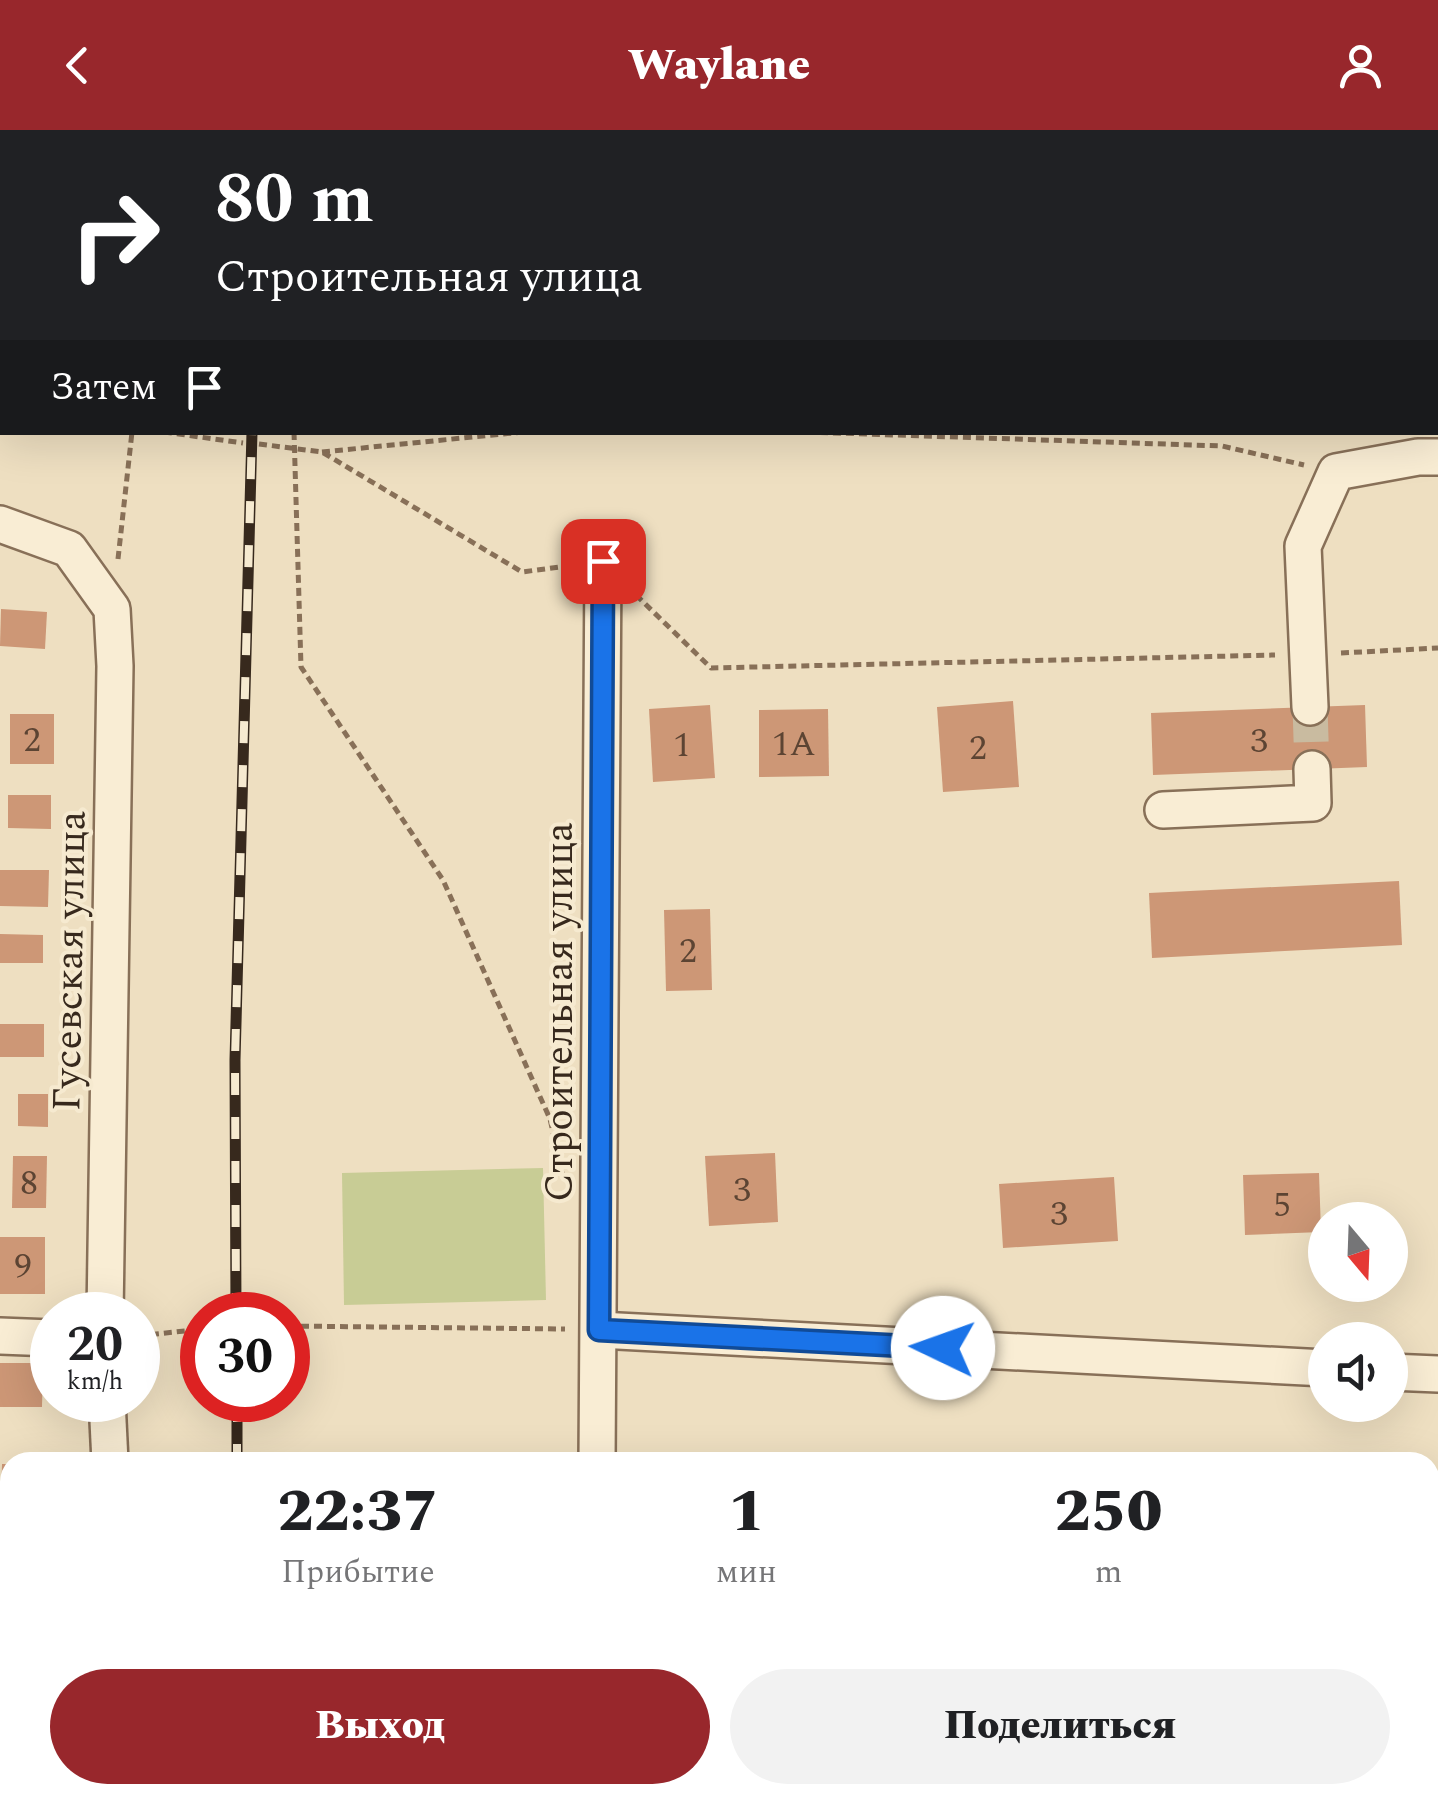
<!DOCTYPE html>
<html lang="ru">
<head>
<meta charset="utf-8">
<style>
	body { margin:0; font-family:Spectral,serif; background:#f2f2f2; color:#202124; height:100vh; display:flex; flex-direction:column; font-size:38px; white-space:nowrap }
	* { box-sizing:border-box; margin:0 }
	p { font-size:32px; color:#757577 }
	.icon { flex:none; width:55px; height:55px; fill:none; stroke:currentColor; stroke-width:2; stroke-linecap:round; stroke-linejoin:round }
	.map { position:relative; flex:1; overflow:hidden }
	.details { position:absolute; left:0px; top:1322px; width:1440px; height:352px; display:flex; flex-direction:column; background:#fff; border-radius:30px 30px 0 0; box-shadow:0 10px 40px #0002 }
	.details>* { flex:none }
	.guide { position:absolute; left:0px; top:0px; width:1440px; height:305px; box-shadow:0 10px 40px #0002; background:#202124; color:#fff; overflow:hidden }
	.needle { width:65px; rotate:161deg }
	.buttons { position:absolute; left:1308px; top:1072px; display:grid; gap:20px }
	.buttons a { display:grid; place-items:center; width:100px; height:100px; border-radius:50%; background:#fff; box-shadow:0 10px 40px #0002; font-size:50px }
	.speed { position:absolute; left:30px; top:1162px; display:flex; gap:20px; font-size:50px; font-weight:700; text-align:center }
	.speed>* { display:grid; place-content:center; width:130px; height:130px; border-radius:50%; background:#fff; box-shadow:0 10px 40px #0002; line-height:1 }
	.speed small { font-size:25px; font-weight:400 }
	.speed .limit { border:15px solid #d22; background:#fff; color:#111 }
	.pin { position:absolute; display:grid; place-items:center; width:85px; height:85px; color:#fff; margin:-42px; border-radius:20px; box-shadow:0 5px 15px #0006 }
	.me { position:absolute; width:110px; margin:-55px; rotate:273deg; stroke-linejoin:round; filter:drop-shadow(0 0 8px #0008) }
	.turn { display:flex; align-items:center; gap:35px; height:210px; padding:0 50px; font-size:45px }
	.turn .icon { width:130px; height:130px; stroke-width:2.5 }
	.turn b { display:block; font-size:70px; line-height:85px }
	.then { display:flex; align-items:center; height:95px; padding:0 50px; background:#0003; gap:20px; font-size:38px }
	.eta { display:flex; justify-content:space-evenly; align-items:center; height:170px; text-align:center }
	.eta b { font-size:60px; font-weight:800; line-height:70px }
	.cta { display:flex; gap:20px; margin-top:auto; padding:20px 50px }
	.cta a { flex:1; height:115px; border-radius:60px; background:#98272c; color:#fff; font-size:40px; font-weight:800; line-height:115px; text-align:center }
	.cta a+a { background:#f2f2f2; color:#202124 }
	header { display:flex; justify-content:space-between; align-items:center; height:130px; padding:0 50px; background:#98272c; color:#fff; font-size:45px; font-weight:800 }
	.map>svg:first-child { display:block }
</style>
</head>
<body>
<header><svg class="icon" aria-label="back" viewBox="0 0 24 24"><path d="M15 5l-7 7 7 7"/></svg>Waylane<svg class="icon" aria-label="person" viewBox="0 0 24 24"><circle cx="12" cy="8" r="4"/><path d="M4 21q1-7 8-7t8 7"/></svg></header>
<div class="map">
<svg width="1438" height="1673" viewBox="0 0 1438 1673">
	<rect width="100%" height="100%" fill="#eedfc1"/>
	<g fill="#c8cc95">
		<polygon points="0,0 121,0 2,2 0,252"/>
		<polygon points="543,1038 546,1170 344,1175 342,1043"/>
	</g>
	<g fill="#cd9776">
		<polygon points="1,479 47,482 45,519 0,516"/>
		<polygon points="1013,571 1019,657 943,662 937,577"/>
		<polygon points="710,575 715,648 653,652 649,579"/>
		<polygon points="1365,575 1367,637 1153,645 1151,583"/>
		<polygon points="828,579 829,646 759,647 759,580"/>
		<rect x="10" y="584" width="44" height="50"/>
		<polygon points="8,665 51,665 51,699 8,698"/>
		<polygon points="0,740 49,740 48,777 0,776"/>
		<polygon points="1399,751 1402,815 1152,828 1149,763"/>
		<polygon points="710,779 712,860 666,861 664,780"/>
		<polygon points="0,804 43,805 43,833 0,833"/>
		<rect x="0" y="894" width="44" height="33"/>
		<polygon points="18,964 48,964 48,997 18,996"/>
		<polygon points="775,1023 778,1092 709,1096 705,1026"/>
		<polygon points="13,1026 47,1026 46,1078 12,1078"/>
		<polygon points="1319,1043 1321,1102 1245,1105 1243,1045"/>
		<polygon points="1114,1047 1118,1111 1003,1118 999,1054"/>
		<rect x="0" y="1107" width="45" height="57"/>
		<polygon points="0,1233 43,1233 42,1277 0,1277"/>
		<polygon points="2,1334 10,1334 10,1375 1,1375"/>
		<rect x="0" y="1404" width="10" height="37"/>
		<rect x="0" y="1482" width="10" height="34"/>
		<rect x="0" y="1557" width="10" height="39"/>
		<polygon points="0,1638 10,1639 10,1665 34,1665 34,1673 0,1673"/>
		<polygon points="710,1665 790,1665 790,1673 711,1673"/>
	</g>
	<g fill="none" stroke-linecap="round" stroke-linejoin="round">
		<polyline stroke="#c9bba0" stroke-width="35" stroke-dasharray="35 18" stroke-linecap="butt" points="1310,577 1312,639"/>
		<g stroke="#887058" stroke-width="40">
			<g id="minor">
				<polyline points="428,2 428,0"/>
				<polyline points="658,2 659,0"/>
				<polyline points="0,394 69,419 112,479 115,536 105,1185"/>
				<polyline points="1310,577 1303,416 1336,342 1418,327 1438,327"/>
				<polyline points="1163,680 1313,673 1312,639"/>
				<polyline points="599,1200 1325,1238"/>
				<polyline points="0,1206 52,1208"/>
				<polyline points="1390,1242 1438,1244"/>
				<polyline points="107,1270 110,1332"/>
				<polyline points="597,1332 603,431"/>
				<polyline points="122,1665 122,1673"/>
				<polyline points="609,1665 613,1673"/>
			</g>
		</g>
		<g stroke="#887058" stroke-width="5" stroke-dasharray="8 5" stroke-linecap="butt">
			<polyline points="171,2 171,0"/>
			<polyline points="302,2 302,0"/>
			<polyline points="0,279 2,279"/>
			<polyline points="164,302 243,313"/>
			<polyline points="294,302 301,537 443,750 550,989 564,1052"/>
			<polyline points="807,302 1222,316 1304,335"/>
			<polyline points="259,314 322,322 522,442 574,435"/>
			<polyline points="322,322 523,302"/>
			<polyline points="118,429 132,302"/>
			<polyline points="636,465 711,538 1275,525"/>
			<polyline points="1341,523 1438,518"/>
			<polyline points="288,1196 565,1199"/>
			<polyline points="138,1206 202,1199"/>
		</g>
		<use href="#minor" stroke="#f9edd4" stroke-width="35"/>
		<g stroke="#37291d" stroke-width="11">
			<g id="rail">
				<polyline points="253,2 253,0"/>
				<polyline points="236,1185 235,930 252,302"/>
				<polyline points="237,1270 237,1332"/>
				<polyline points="252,1665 253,1673"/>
			</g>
		</g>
		<use href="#rail" stroke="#f6ead0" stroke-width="8" stroke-dasharray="22" stroke-linecap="butt"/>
	</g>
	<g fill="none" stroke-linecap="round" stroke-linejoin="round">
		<g stroke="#114b97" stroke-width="25">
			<polyline id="route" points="603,431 599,1200 943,1218"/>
		</g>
		<use href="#route" stroke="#1a73e8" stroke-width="18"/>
	</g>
	<g text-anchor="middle" stroke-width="8" stroke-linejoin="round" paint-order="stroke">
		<g font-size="35" fill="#5c4433">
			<text x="32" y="621">2</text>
			<text x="1259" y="622">3</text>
			<text x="794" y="625">1А</text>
			<text x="682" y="626">1</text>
			<text x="978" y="629">2</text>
			<text x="688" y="832">2</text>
			<text x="29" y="1064">8</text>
			<text x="742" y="1071">3</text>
			<text x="1282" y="1086">5</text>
			<text x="1059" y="1095">3</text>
			<text x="23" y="1147">9</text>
		</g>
		<g font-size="40" fill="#37291d" stroke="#f6ead0">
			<text transform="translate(68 831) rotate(-89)" y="14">Гусевская улица</text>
			<text transform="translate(558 882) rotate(-90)" y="14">Строительная улица</text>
		</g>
	</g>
</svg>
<div class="buttons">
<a><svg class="needle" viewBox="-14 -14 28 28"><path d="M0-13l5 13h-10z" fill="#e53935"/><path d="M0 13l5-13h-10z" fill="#757577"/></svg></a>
<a><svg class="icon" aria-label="sound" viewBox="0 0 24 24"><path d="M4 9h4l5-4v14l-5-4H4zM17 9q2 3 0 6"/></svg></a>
</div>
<div class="speed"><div>20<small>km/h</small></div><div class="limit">30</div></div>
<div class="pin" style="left:603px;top:431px;background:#d93025"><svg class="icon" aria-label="arrive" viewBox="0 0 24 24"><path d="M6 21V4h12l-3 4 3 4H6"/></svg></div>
<svg class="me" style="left:943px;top:1218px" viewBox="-20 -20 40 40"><circle r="19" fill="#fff"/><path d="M0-13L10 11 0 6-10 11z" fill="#1a73e8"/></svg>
<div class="guide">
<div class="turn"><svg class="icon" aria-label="right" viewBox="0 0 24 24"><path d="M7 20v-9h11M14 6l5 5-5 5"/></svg><div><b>80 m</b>Строительная улица</div></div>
<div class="then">Затем<svg class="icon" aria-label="arrive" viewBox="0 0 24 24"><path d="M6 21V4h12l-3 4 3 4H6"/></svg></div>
</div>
<section class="details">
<div class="eta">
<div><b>22:37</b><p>Прибытие</p></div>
<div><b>1</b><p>мин</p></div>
<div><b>250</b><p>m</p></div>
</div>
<div class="cta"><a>Выход</a><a>Поделиться</a></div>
</section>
</div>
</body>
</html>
